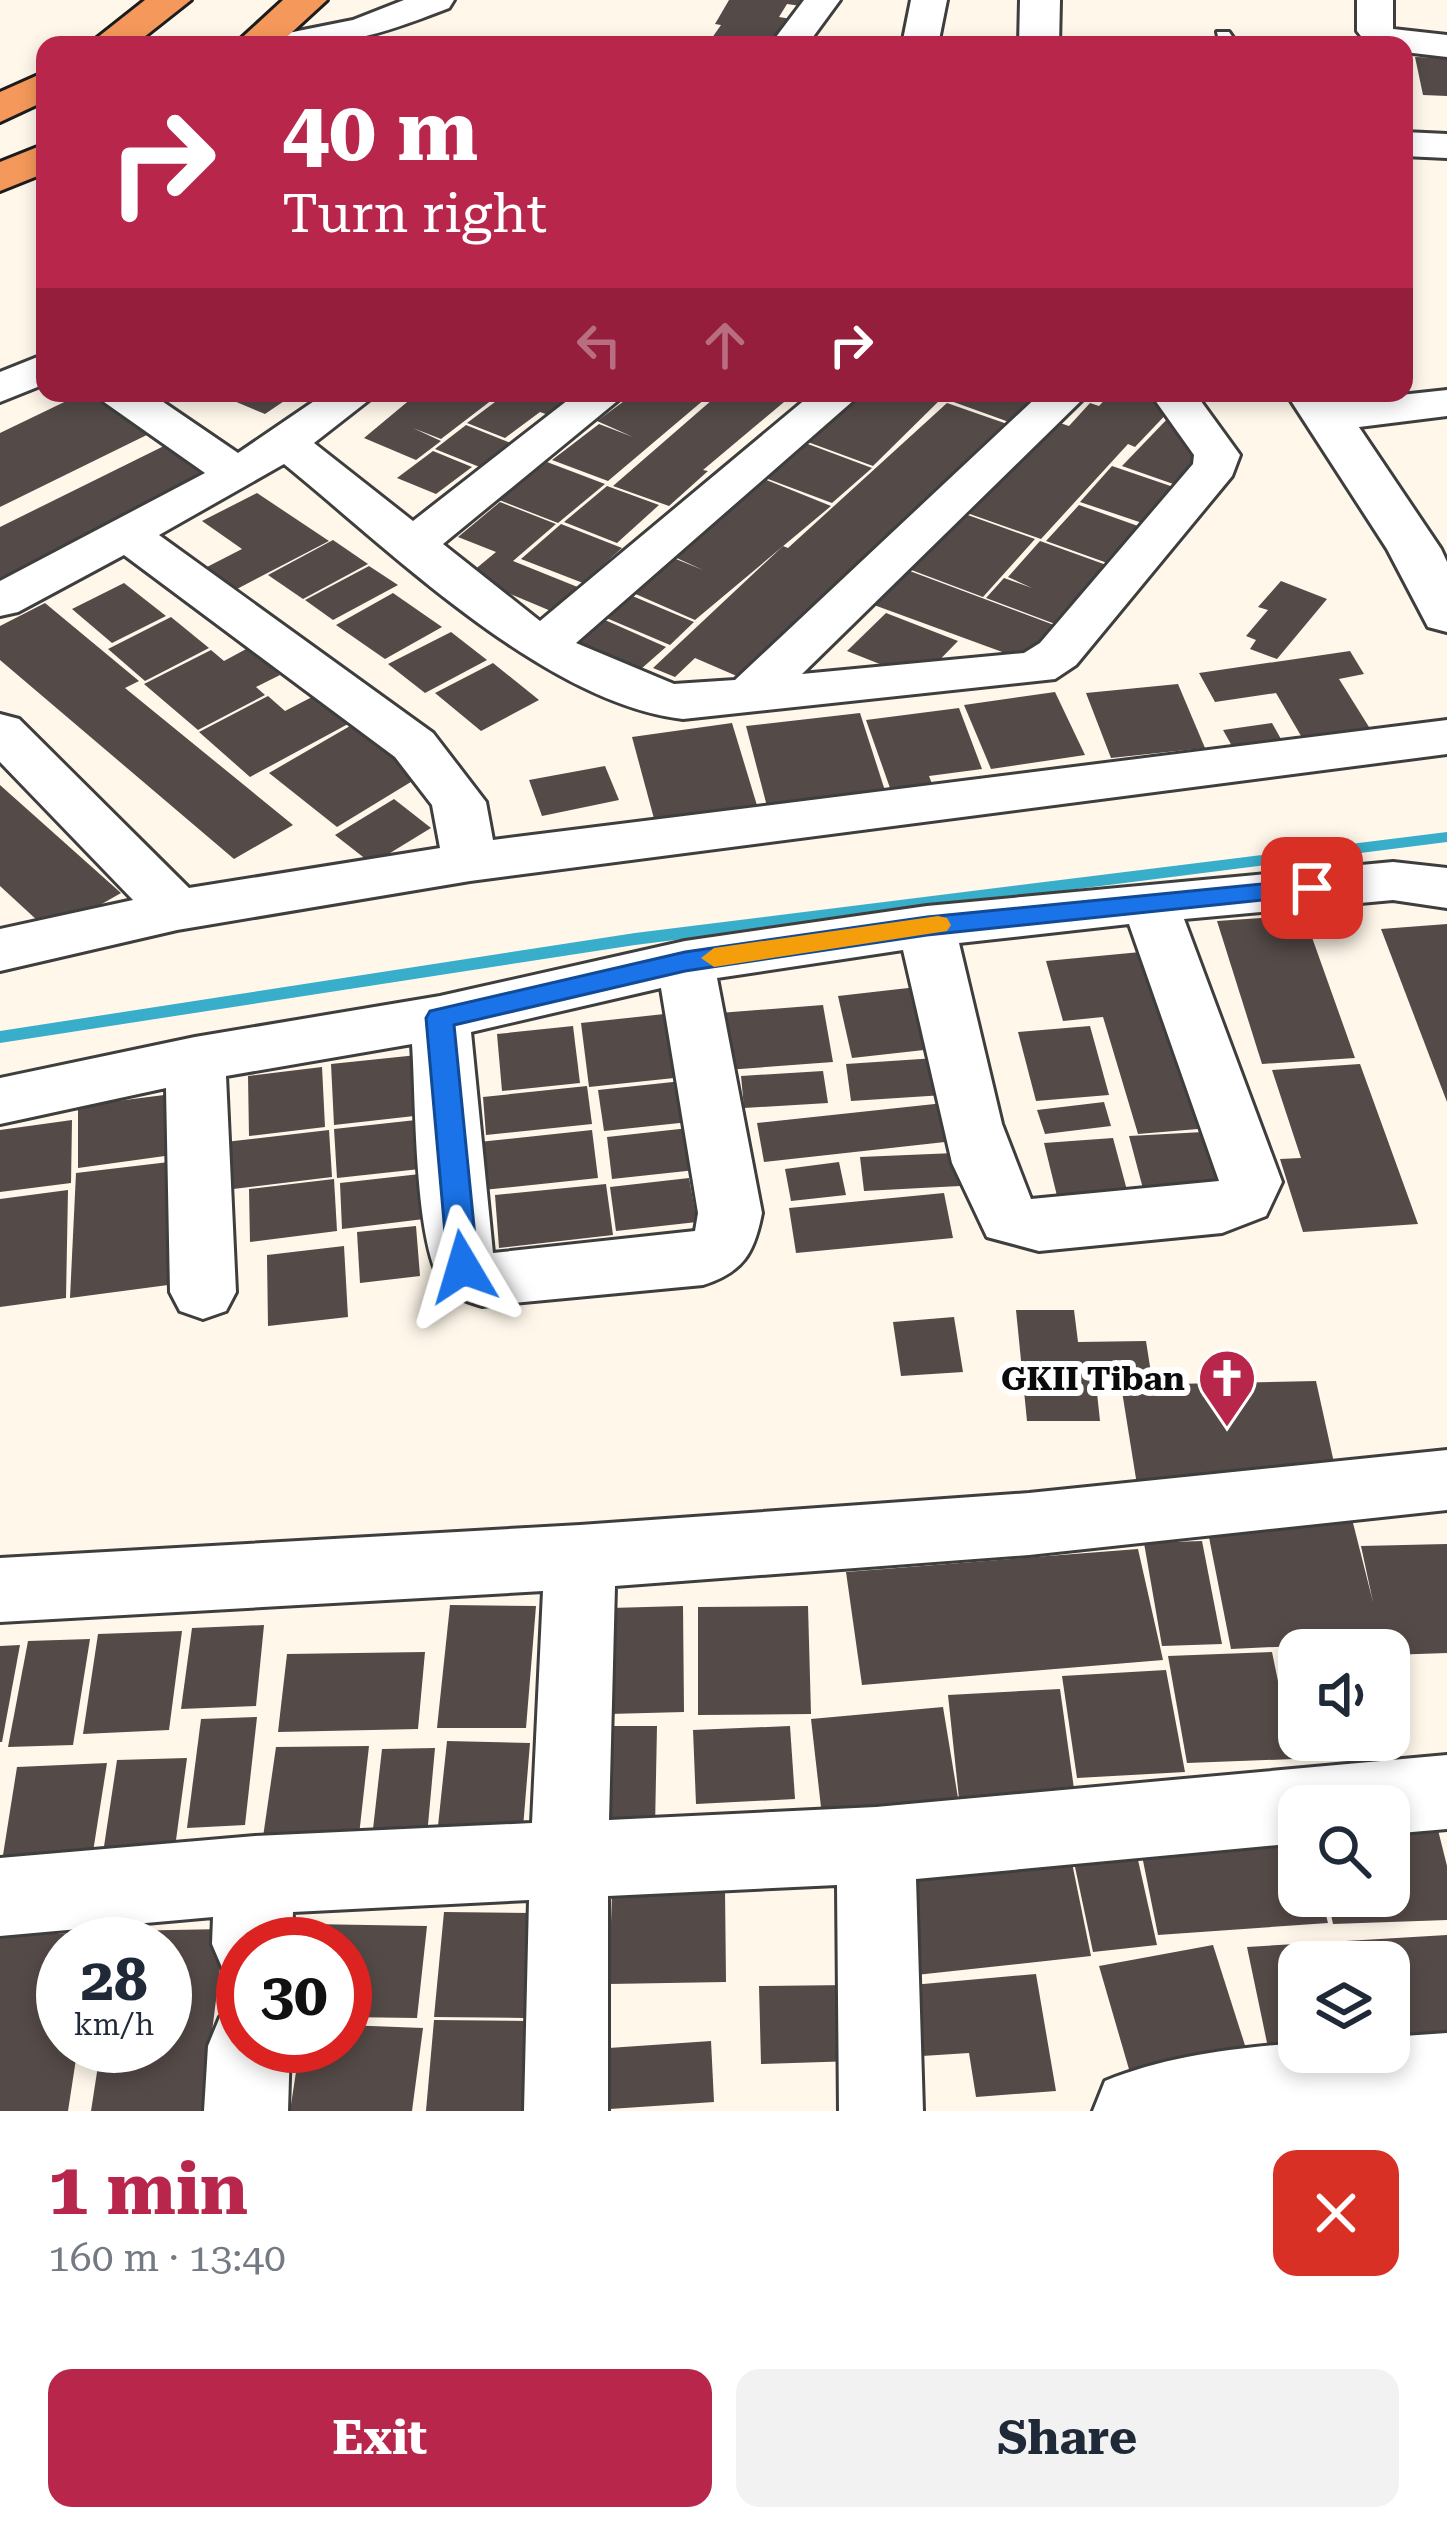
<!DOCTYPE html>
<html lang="en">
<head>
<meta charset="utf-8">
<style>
	body { margin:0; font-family:"Roboto Serif",serif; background:#f2f2f3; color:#1f2937; height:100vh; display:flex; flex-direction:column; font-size:45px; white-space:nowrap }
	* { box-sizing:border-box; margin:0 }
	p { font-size:39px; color:#747a83 }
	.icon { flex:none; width:66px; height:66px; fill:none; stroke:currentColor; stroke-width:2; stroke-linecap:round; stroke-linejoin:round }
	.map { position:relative; height:2111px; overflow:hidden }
	.side { display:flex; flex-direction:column; background:#fff; flex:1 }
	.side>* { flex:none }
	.guide { position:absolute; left:36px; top:36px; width:1377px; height:366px; border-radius:24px; box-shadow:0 6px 18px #0003; background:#b9264b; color:#fff; overflow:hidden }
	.tools { position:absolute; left:1278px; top:1629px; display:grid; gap:24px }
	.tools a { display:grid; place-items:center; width:132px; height:132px; border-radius:24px; background:#fff; box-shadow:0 6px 18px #0003; font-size:60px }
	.speed { position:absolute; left:36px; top:1917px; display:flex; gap:24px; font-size:60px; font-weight:700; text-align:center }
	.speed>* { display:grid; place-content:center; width:156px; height:156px; border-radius:50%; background:#fff; box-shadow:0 6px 18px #0003; line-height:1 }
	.speed small { font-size:30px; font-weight:400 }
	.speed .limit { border:18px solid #d22; background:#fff; color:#111 }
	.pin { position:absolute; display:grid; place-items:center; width:102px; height:102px; color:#fff; margin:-51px; border-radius:24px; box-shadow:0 6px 18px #0006 }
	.me { position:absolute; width:132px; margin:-66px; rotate:353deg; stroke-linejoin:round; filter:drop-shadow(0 0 9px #0008) }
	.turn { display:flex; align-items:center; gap:42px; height:252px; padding:0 48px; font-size:54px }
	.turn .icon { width:156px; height:156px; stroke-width:2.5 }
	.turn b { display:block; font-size:84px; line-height:102px }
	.lanes { display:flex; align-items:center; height:114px; padding:0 48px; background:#0003; justify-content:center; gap:60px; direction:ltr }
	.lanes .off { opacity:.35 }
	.round { display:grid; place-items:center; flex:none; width:126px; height:126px; border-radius:24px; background:#f2f2f3 }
	.overview { display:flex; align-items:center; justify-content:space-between; height:204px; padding:0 48px }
	h1 { font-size:72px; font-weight:700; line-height:90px; color:#b9264b }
	.primary-button { display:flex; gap:24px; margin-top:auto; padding:24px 48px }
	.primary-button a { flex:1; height:138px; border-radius:24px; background:#b9264b; color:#fff; font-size:48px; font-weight:700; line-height:138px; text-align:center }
	.primary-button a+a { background:#f2f2f3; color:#1f2937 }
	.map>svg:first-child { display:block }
</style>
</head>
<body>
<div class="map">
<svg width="1447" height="2111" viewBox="0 0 1447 2111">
	<rect width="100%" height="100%" fill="#fff7ea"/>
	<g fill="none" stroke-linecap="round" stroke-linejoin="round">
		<polygon fill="#38aecb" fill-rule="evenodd" points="1447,832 1447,842 635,945 0,1043 0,1031 635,933"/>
	</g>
	<g fill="#544a48">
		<polygon points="729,0 813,0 808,7 787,4 779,17 798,20 776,45 707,45 721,25 715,24"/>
		<polygon points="1415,57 1447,58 1447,96 1423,95"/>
		<polygon points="83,393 109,393 161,428 0,507 0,433"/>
		<polygon points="215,393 296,393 265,414"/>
		<polygon points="418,393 501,393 441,439 413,428 441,441 416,460 364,438"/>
		<polygon points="507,393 581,393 551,416 540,412 505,438 467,423"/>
		<polygon points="635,393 712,393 608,481 552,460 599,424 633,437 597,421"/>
		<polygon points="720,393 790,397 703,470 708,471 669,506 613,486"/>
		<polygon points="856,393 947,393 873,466 805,441"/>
		<polygon points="955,393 1058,393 1023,427 948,400"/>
		<polygon points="1111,393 1163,393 1174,406 1135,447 1128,444 1041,539 967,513 1054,421 1069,426 1090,403 1099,406"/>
		<polygon points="947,403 1019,428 746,680 695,658 675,677 653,668 783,546 788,548"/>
		<polygon points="1172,414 1207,452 1176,485 1122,466"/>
		<polygon points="466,425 518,446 487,470 435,449"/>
		<polygon points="800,441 872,468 832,503 760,476"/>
		<polygon points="170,443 220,474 0,583 0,527"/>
		<polygon points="433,451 472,467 436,494 397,478"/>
		<polygon points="547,462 605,484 558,523 499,500"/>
		<polygon points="1112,466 1191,493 1160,529 1080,502"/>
		<polygon points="764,479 831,506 695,620 631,592 671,557 703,570 670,555"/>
		<polygon points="607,486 659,505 617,543 564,522"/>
		<polygon points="257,493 329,541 235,590 205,568 242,549 202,521"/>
		<polygon points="500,502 556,524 513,561 585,590 558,614 467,576 496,552 458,537"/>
		<polygon points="1079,505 1138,526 1124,542 1141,548 1124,569 1046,541"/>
		<polygon points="965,514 1035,539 983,597 906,568"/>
		<polygon points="561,524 622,548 583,583 521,559"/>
		<polygon points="333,540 368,564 303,599 268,575"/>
		<polygon points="1040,541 1123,571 1071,630 986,598 1004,578 1032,588 1008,577"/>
		<polygon points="369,566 398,585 333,620 305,600"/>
		<polygon points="907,570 1062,628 1032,663 874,605"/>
		<polygon points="1281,581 1327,599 1277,659 1250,649 1256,640 1246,636 1268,610 1258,607"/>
		<polygon points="124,583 166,616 112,643 72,609"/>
		<polygon points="393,593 442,627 385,659 336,625"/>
		<polygon points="630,595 694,622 670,645 604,617"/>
		<polygon points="45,603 139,681 125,688 293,825 234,859 0,660 0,626"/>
		<polygon points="886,613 958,641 920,680 847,651"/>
		<polygon points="171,617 209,648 145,681 108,649"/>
		<polygon points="605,620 666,647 633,676 572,649"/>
		<polygon points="451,632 487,660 425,693 388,664"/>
		<polygon points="248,648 280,675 256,687 265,695 198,730 144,684 211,650 224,661"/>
		<polygon points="1350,651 1364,674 1339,679 1379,743 1311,753 1276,693 1215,702 1199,673"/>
		<polygon points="493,663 539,700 481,731 435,693"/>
		<polygon points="1178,684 1205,748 1111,758 1086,693"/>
		<polygon points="1055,692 1085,755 991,769 964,705"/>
		<polygon points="268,696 285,711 314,696 348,724 250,777 199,732"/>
		<polygon points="959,708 982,769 929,776 938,799 896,805 866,720"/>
		<polygon points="860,713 888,800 769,814 746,726"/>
		<polygon points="732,723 759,812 656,826 632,737"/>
		<polygon points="1272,723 1286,748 1237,755 1223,730"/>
		<polygon points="350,726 419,777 337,827 269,773"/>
		<polygon points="605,766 619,800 542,816 529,780"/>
		<polygon points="0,785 121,893 51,933 0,886"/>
		<polygon points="394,799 431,828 372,864 335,835"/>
		<polygon points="1304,915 1355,1058 1262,1064 1217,921"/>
		<polygon points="1447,924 1447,1102 1381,929"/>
		<polygon points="1151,951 1210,1128 1138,1134 1103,1017 1063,1021 1046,961"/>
		<polygon points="917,987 933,1049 852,1058 838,996"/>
		<polygon points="823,1005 833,1062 726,1070 719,1013"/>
		<polygon points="683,1012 693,1076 589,1087 581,1023"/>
		<polygon points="573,1026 580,1083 502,1091 497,1034"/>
		<polygon points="1090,1026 1109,1095 1036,1101 1018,1032"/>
		<polygon points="427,1054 432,1114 334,1125 331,1064"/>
		<polygon points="936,1058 944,1095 851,1101 846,1064"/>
		<polygon points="1360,1064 1418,1224 1303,1232 1280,1159 1301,1158 1272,1070"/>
		<polygon points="322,1067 325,1127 249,1136 248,1076"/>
		<polygon points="823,1071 828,1103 744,1108 741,1076"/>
		<polygon points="701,1079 708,1120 604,1131 598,1090"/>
		<polygon points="587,1086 592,1124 486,1135 483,1097"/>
		<polygon points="172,1094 172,1155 78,1168 78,1106"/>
		<polygon points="1104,1102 1111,1126 1045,1134 1037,1110"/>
		<polygon points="944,1103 954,1141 764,1162 757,1123"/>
		<polygon points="72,1120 71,1183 0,1192 0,1130"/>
		<polygon points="416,1120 420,1169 337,1178 334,1129"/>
		<polygon points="698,1127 705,1169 612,1179 607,1137"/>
		<polygon points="329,1130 332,1177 225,1190 225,1142"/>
		<polygon points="592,1130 598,1178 483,1190 479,1142"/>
		<polygon points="1203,1132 1221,1195 1146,1200 1129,1136"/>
		<polygon points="1113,1138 1128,1194 1058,1200 1044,1143"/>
		<polygon points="955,1153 960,1186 864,1191 860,1157"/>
		<polygon points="169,1162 168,1285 70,1298 76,1173"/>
		<polygon points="839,1162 846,1195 791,1201 785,1169"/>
		<polygon points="420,1174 424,1219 342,1229 340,1183"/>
		<polygon points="689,1178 697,1222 616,1231 610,1187"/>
		<polygon points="334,1179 337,1231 250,1242 249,1189"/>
		<polygon points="606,1184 613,1235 499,1248 495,1195"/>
		<polygon points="68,1190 66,1298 0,1307 0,1199"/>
		<polygon points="944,1193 953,1238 796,1253 789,1208"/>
		<polygon points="416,1226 420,1276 360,1283 357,1232"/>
		<polygon points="344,1246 348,1317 268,1326 267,1255"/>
		<polygon points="1016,1310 1074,1310 1078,1342 1146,1341 1151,1373 1095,1374 1100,1421 1027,1421"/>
		<polygon points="954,1317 963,1372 901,1376 893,1322"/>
		<polygon points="1316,1381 1338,1481 1137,1485 1121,1385"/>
		<polygon points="1351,1515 1373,1602 1361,1546 1447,1544 1447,1653 1389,1655 1384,1642 1231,1649 1206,1522"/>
		<polygon points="1202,1541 1222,1644 1162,1646 1144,1543"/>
		<polygon points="1138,1549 1163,1660 862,1685 846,1572"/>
		<polygon points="450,1605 536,1606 526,1728 437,1728"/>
		<polygon points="683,1606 684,1712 609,1714 610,1608"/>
		<polygon points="808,1606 811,1714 698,1715 698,1607"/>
		<polygon points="264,1625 256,1706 181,1709 192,1628"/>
		<polygon points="182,1631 169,1730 83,1734 98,1634"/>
		<polygon points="90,1639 73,1745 8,1747 28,1641"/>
		<polygon points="20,1645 2,1742 0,1742 0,1646"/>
		<polygon points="425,1652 418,1729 278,1732 287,1654"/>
		<polygon points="1272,1652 1294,1759 1187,1763 1168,1656"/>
		<polygon points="1278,1653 1299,1653 1299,1744 1294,1744"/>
		<polygon points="1166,1670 1185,1772 1077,1778 1062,1676"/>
		<polygon points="1060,1689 1076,1803 960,1808 948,1695"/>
		<polygon points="943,1707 959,1804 822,1816 811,1719"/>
		<polygon points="257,1717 245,1825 187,1828 201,1719"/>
		<polygon points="603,1726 657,1726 655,1828 599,1828"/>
		<polygon points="790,1726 795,1799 696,1804 693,1730"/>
		<polygon points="447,1741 530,1743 523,1828 438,1826"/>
		<polygon points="369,1746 358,1844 262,1844 276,1747"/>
		<polygon points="435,1748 426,1847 371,1847 382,1749"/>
		<polygon points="187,1758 172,1870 100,1873 117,1760"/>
		<polygon points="107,1763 90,1871 0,1874 17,1767"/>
		<polygon points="1431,1802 1447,1866 1447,1920 1333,1924 1327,1896 1389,1896 1389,1804"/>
		<polygon points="1299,1814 1299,1896 1321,1896 1328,1923 1158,1935 1136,1826"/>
		<polygon points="1134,1842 1157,1945 1093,1952 1071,1848"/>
		<polygon points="1071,1858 1091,1956 916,1975 901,1876"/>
		<polygon points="725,1890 726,1982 609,1984 612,1892"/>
		<polygon points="444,1912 532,1913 524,2018 434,2017"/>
		<polygon points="308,1924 427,1926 417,2018 345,2017 345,1944 305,1944"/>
		<polygon points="225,1929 202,2111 91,2111 101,2046 165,2046 165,1944 117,1944 119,1931"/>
		<polygon points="95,1932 93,1944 63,1944 63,2046 78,2046 68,2111 0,2111 0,1936"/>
		<polygon points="1447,1935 1447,2052 1389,2055 1389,1962 1299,1962 1299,2052 1384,2052 1271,2062 1247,1947"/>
		<polygon points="1213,1945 1250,2061 1133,2083 1099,1966"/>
		<polygon points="1036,1974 1056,2091 976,2097 969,2053 922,2056 912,1985"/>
		<polygon points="851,1985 855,2061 761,2064 759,1986"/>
		<polygon points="434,2020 529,2021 522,2111 426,2111"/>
		<polygon points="345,2025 423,2028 412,2111 290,2111 300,2046 345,2046"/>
		<polygon points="711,2041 714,2102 595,2110 594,2049"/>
	</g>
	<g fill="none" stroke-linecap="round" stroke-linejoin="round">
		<g stroke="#3e3e3e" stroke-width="6">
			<polygon id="service" points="1217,32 1229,32 1238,45 1220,45"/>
		</g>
		<g stroke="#3e3e3e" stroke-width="6">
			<g id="minor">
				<path d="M404,0H454L449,8C372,38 345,45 263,45L268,37L353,20Z"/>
				<polygon points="804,0 840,0 807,45 770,45"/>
				<polygon points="911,0 947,0 938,45 902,45"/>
				<polygon points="1357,0 1393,0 1393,29 1447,35 1447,57 1404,52 1404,45 1368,45 1357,31"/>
				<polygon points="1404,132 1447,134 1447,158 1404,156"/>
				<polygon points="45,354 45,384 0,402 0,372"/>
				<polygon points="1447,390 1447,416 1327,431 1311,427 1304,417 1311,407 1327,403"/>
				<path d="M98,393H150L238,453L326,393H378L314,443L413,521L577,393H627L443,544L540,621L813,393H862L576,643L674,684L735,680L1041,393H1089L802,674L1024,653L1040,643L1193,464L1194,455L1150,393H1195L1240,455L1232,476L1076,665L1055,679L683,719C544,703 390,550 284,464L159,535L433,733L486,802L493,840L1447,720V754L470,881L177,930L0,971V929L133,900L0,762V714L19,719L189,888L440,848L432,805L395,757L124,555L18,612L0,616V581L205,473L104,402Z"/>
				<path d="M1393,862L1447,868V908L1393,900L1184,919L1282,1182L1266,1216L1222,1233L1039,1251L987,1237L952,1163L903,950L717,978L762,1213C754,1254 743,1272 703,1285L482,1306C467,1301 451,1298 442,1284C414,1240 416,1102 412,1044L226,1076L236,1292L226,1311L203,1319L180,1311L170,1292L166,1088L0,1124V1078L195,1037L440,996L685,941L927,906ZM1129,924L1219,1181L1031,1199L1002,1124L959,943ZM661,988L698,1213L695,1231L493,1253L471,1032Z"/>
				<polygon points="1447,1450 1447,1510 1029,1555 615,1586 609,1820 876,1807 1447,1755 1447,1829 1389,1834 1389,1806 1299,1806 1299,1843 916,1879 923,2111 839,2111 837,1885 608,1896 608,2111 524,2111 529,1900 293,1912 292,1944 243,1944 243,1980 224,1972 212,1944 213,1917 0,1936 0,1858 255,1836 532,1823 543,1591 0,1622 0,1558 580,1525 1029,1493"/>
				<polygon points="243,2007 243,2046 290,2046 288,2111 204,2111 208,2046 220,2017"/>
				<path d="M1447,2033V2111H1093L1105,2081C1166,2056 1234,2048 1299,2043V2052H1389V2037Z"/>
			</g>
		</g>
		<g stroke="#3e3e3e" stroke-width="6">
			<g id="tertiary">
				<polygon points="1020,0 1060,0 1059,45 1019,45"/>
				<polygon points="1286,393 1336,393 1441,549 1447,562 1447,632 1428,627 1387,549"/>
			</g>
		</g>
		<g stroke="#1c1c1c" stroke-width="6">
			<g id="trunk">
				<polygon points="145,0 191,0 134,45 88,45"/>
				<polygon points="283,0 327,0 278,45 234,45"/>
				<polygon points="45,72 45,101 0,122 0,92"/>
				<polygon points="45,144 45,173 0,191 0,162"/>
			</g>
		</g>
		<use href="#service" fill="#fff" fill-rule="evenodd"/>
		<use href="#minor" fill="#fff" fill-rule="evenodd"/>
		<use href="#tertiary" fill="#fff" fill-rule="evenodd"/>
		<use href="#trunk" fill="#f5985b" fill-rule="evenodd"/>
	</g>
	<polygon fill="#1a73e8" stroke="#114b97" stroke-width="3" points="1312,879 1324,888 1321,894 927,935 685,971 454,1025 478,1267 473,1275 452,1275 448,1267 426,1018 430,1011 685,952 927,917"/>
	<polygon fill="#f59e0b" points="938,916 947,918 951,925 947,931 714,967 701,958 714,948"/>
	<defs>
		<g id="church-pin" transform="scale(3)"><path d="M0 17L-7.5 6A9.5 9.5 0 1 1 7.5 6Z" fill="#b9264b" stroke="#fff"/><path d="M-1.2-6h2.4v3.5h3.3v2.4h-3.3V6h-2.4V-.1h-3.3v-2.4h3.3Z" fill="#fff"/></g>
	</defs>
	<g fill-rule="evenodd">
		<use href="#church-pin" x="1227" y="1378"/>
	</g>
	<g text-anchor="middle" stroke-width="12" stroke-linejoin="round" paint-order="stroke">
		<g font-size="33" font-weight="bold" fill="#0b0b0b" stroke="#fff" text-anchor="end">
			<text x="1185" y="1390">GKII Tiban</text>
		</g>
	</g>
</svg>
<div class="tools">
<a><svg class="icon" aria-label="sound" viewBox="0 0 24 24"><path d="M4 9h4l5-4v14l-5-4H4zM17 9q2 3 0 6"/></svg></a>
<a><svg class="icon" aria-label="search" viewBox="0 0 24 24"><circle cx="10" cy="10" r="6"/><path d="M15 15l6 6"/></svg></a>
<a><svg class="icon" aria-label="layers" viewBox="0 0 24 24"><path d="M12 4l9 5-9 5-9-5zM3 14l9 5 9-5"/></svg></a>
</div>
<div class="speed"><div>28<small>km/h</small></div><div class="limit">30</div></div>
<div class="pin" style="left:1312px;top:888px;background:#d93025"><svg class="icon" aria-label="arrive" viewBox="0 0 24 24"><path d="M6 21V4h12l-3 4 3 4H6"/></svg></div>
<svg class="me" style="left:463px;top:1267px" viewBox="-20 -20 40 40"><path d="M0-17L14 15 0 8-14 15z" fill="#1a73e8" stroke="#fff" stroke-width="4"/></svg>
<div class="guide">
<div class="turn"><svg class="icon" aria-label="right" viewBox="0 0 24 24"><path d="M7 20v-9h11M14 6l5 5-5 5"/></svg><div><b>40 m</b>Turn right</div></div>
<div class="lanes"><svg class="icon off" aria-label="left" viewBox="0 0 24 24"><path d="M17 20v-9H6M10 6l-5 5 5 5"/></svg><svg class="icon off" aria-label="ahead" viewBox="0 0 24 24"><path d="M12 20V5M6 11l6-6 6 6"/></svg><svg class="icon" aria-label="right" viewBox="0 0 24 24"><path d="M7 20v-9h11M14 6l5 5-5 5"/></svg></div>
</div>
</div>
<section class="side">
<div class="overview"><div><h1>1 min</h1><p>160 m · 13:40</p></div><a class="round" style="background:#d93025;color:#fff"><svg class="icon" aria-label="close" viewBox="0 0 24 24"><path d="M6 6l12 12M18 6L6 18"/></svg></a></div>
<div class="primary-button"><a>Exit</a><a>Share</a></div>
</section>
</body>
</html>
